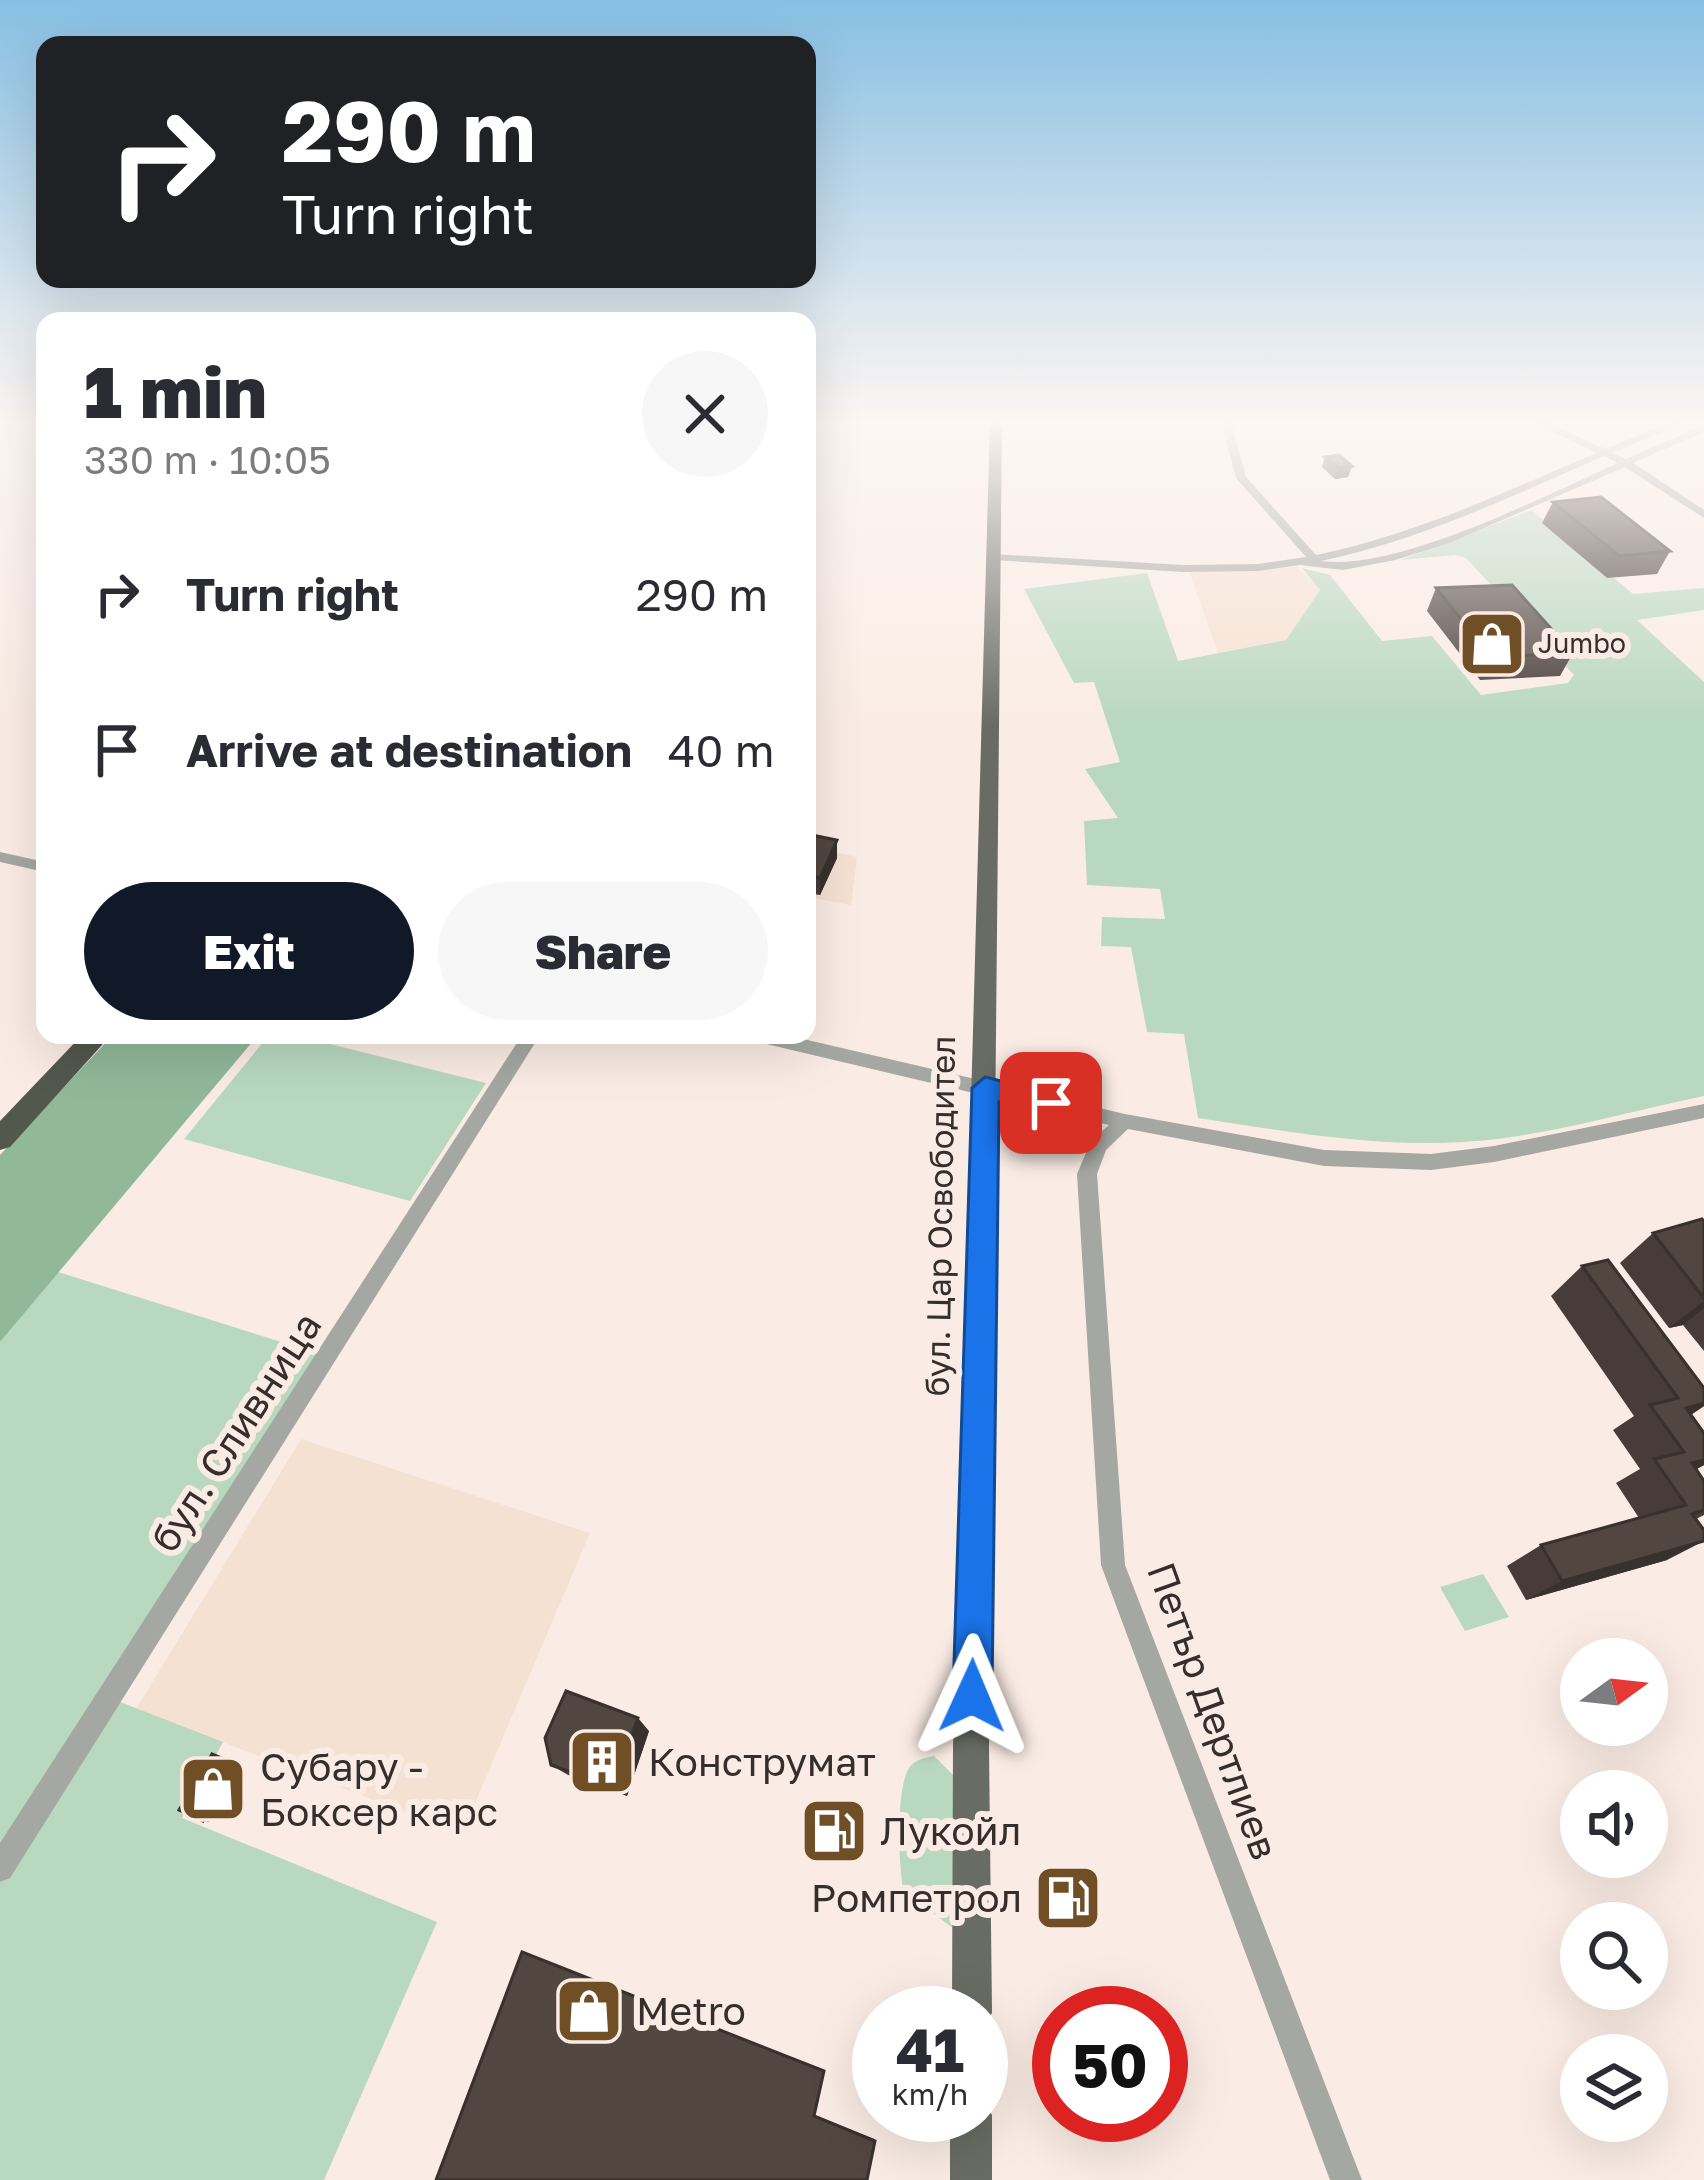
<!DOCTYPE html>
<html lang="en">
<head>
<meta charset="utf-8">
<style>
	body { margin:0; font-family:"Golos Text",sans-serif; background:#f7f7f7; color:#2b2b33; height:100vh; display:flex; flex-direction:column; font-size:45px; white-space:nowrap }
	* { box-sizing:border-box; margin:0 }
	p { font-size:39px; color:#7c7c81 }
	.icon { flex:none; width:66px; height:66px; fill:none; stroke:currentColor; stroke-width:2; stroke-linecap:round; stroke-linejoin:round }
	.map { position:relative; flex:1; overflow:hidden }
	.sheet { position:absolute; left:36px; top:312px; width:780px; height:732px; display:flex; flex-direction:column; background:#fff; border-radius:24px; box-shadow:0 12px 48px #0002 }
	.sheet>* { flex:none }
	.guide { position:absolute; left:36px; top:36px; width:780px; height:252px; border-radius:24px; box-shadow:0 12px 48px #0002; background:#202124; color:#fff; overflow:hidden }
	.needle { width:78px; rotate:75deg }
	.controls { position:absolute; left:1560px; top:1638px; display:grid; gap:24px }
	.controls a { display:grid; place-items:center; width:108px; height:108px; border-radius:50%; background:#fff; box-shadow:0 12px 48px #0002; font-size:60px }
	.speed { position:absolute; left:852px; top:1986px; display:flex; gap:24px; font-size:60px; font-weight:700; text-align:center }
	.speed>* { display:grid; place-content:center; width:156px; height:156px; border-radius:50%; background:#fff; box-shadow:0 12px 48px #0002; line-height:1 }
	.speed small { font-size:30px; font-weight:400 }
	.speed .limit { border:18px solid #d22; background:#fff; color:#111 }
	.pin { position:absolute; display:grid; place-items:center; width:102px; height:102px; color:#fff; margin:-51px; border-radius:24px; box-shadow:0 6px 18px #0006 }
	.me { position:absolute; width:132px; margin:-66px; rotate:1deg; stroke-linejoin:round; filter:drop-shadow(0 0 9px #0008) }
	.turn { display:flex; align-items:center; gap:42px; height:252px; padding:0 48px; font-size:54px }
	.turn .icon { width:156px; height:156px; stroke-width:2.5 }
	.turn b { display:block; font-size:84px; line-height:102px }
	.round { display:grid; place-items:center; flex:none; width:126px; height:126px; border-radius:63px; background:#f7f7f7 }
	.overview { display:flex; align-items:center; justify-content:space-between; height:204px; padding:0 48px }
	h1 { font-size:72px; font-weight:800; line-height:90px }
	.action { display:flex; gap:24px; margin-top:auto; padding:24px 48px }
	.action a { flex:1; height:138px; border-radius:72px; background:#111827; color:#fff; font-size:48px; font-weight:800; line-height:138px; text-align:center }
	.action a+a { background:#f7f7f7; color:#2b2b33 }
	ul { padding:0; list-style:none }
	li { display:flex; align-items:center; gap:36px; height:156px; padding:0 48px }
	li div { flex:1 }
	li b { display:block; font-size:45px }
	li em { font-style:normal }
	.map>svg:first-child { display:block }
</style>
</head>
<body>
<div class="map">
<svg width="1704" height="2180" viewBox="0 0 1704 2180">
	<rect width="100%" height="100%" fill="#faece4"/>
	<g fill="#f5e1d2">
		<polygon points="1296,566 1320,589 1286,640 1218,653 1189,570"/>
		<polygon points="807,846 857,857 851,905 807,897"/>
		<polygon points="301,1439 590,1533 462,1834 136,1709"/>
	</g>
	<g fill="#b8d8bf">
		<path d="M1532,510L1606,578H1614L1633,594L1704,588V610L1637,620L1704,682V1096C1630,1111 1551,1135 1476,1141C1382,1149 1290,1132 1198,1118L1184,1034L1147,1032L1131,947L1101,946L1102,917L1165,919L1160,889L1087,885L1084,821L1118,818L1085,769L1120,762L1094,682L1074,683L1024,589L1147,573L1178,661L1286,640L1320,590L1302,568L1330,575L1382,641L1432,636L1481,695L1568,683L1574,675L1466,558L1456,555L1400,560Z"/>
		<polygon points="269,1035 294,1035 486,1083 410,1201 184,1139"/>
		<polygon points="58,1272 323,1355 110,1698 223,1742 182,1818 437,1922 324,2180 0,2180 0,1342"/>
		<polygon points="1483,1574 1509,1617 1465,1631 1440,1587"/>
		<path d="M934,1756L955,1777L954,1929L925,1907L906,1901C898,1878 895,1789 909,1768C914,1760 924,1758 934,1756Z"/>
	</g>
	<polygon fill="#90b899" points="113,1035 258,1035 0,1342 0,1155"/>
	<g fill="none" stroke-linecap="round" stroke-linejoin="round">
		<g fill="#a5a7a2" fill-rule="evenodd">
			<path d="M1221,421H1231L1246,477L1316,555C1414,535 1505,492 1596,453L1532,421H1544L1605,449L1674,421H1687L1613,453L1626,459L1704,425V432L1633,463L1704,510V518L1625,467L1449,543L1395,560L1343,570L1300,565L1258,571L1183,572L993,560L987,557L993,554L1183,565L1258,564L1306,557L1236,478ZM1604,456L1618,463C1547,495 1396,572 1321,561C1421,540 1512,496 1604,456Z"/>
			<polygon points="0,852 45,862 45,872 0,862"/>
			<polygon points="522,1035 540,1035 10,1878 0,1882 0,1843"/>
			<polygon points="749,1035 786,1035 1125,1114 1324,1150 1431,1154 1494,1146 1704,1104 1704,1118 1494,1162 1431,1170 1324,1166 1128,1129 1106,1150 1097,1174 1125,1565 1362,2180 1330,2180 1101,1565 1077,1174 1091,1141 1109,1125 758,1042"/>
		</g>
		<g fill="#686c63" fill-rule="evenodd">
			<polygon points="990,421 1002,421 989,1748 992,2013 981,2029 981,2013 952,2013 953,1748"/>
			<polygon points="981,2098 992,2115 992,2180 950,2180 950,2115 981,2115"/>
		</g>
		<polygon fill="#53584d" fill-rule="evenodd" points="82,1035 111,1035 10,1147 0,1150 0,1121"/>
	</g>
	<g fill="#473c37">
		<polygon points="1325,457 1352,466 1348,477 1335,479 1322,467"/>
		<polygon points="1553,502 1670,551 1657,574 1607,578 1542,523"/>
		<polygon points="1436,588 1573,653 1560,676 1480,680 1427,611"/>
		<polygon points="807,834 837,840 837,858 820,895 807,893"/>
		<polygon points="1704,1221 1704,1351 1683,1325 1669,1328 1620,1263 1653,1233"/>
		<polygon points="1582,1266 1704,1388 1704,1406 1691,1415 1704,1433 1704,1465 1696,1469 1704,1481 1704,1515 1696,1519 1667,1560 1526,1600 1507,1566 1541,1545 1639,1518 1616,1483 1640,1469 1613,1430 1634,1416 1551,1296"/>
		<polygon points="649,1731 627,1796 568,1775 551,1765"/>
	</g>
	<g fill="#39312d">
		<polygon points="1352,466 1348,477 1335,479 1339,468"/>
		<polygon points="837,840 837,858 820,895 820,878"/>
		<polygon points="1704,1301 1704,1308 1683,1325 1669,1328"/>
		<polygon points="1704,1403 1704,1406 1673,1426 1686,1408"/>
		<polygon points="1704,1460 1704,1465 1679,1479 1692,1463"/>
		<polygon points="1704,1541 1667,1560 1526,1600 1562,1581"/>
		<polygon points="638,1718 649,1731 627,1796 613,1787"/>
		<polygon points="212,1754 241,1766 209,1822 203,1821"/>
		<polygon points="522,1952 824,2070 824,2071"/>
		<polygon points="814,2115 874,2139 875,2141 814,2116"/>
	</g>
	<g fill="#524640" stroke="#39312d" stroke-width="3">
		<polygon points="1339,455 1352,466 1339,468 1325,457"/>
		<polygon points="1601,497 1670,551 1619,556 1553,502"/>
		<polygon points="1512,585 1573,653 1491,657 1436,588"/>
		<polygon points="807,834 837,840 820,878 807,875"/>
		<polygon points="1702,1219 1704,1221 1704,1298 1653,1233"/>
		<polygon points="1608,1260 1704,1388 1704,1403 1686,1408 1704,1433 1704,1460 1692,1463 1704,1481 1704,1510 1692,1514 1704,1530 1704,1541 1562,1581 1541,1545 1686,1505 1654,1459 1684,1452 1650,1405 1678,1398 1582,1266"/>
		<polygon points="566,1691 638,1718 613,1787 551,1765 545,1738"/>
		<polygon points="212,1754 235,1764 203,1821 179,1810"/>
		<polygon points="522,1952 824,2071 814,2116 875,2141 867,2180 436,2180"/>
	</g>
	<linearGradient id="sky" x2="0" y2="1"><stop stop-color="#87bfe3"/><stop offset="0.58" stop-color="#fdf6f3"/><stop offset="1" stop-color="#fdf6f3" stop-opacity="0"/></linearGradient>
	<rect width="1704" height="726" fill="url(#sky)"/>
	<polygon fill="#1a73e8" stroke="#114b97" stroke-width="3" points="985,1077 1061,1096 1065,1103 1051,1114 999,1102 992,1696 986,1710 972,1716 959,1710 953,1696 972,1088"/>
	<defs>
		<g id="shop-square" transform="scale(3.45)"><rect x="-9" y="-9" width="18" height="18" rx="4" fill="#704f26" stroke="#faece4"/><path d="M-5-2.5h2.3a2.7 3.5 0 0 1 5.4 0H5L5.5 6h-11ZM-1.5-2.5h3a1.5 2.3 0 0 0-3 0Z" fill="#fff"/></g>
		<g id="building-square" transform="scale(3.45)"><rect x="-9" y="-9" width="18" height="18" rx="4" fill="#704f26" stroke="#faece4"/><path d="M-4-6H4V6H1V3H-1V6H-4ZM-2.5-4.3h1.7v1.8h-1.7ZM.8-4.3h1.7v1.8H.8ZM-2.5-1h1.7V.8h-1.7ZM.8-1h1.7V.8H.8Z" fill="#fff"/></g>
		<g id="fuel-square" transform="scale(3.45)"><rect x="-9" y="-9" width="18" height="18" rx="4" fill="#704f26" stroke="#faece4"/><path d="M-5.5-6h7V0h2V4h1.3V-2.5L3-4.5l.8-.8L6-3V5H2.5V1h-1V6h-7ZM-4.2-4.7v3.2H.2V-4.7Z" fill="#fff"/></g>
	</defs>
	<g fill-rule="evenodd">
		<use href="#shop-square" x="1492" y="644"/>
		<use href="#building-square" x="602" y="1762"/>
		<use href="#shop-square" x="213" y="1789"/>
		<use href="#fuel-square" x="834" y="1831"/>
		<use href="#fuel-square" x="1068" y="1898"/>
		<use href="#shop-square" x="589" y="2011"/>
	</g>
	<g text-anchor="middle" stroke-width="12" stroke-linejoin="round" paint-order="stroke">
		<g font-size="27" fill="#342f2c" stroke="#faece4" text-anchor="start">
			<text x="1538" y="653">Jumbo</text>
		</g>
		<g font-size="33" fill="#342f2c" stroke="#faece4">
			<text transform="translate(940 1216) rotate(-89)" y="12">бул. Цар Освободител</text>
		</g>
		<g font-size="39" fill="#342f2c" stroke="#faece4">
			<text transform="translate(236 1432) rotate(-57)" y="14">бул. Сливница</text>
			<text transform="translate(1213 1711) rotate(70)" y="14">Петър Дертлиев</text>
		</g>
		<g font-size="39" fill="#342f2c" stroke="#faece4" text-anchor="start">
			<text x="648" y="1776">Конструмат</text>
			<text x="260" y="1781">Субару -<tspan x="260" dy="45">Боксер карс</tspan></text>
			<text x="880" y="1845">Лукойл</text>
			<text x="1022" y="1912" text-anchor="end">Ромпетрол</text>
			<text x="636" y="2025">Metro</text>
		</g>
	</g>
</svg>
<div class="controls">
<a><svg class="needle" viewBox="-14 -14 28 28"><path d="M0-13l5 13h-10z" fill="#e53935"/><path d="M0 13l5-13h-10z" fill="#7c7c81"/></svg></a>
<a><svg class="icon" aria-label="sound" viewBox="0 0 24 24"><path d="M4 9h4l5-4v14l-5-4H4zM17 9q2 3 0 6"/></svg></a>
<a><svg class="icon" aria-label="search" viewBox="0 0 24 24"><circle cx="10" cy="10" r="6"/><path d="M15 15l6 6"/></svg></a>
<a><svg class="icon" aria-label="layers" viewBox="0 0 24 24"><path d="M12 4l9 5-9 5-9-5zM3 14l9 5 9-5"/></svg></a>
</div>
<div class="speed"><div>41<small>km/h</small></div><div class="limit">50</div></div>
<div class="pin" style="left:1051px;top:1103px;background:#d93025"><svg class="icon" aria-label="arrive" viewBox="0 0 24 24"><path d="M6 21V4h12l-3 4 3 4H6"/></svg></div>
<svg class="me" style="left:972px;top:1696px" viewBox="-20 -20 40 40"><path d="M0-17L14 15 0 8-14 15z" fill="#1a73e8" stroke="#fff" stroke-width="4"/></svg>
<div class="guide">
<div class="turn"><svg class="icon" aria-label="right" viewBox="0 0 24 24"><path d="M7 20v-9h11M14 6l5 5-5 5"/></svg><div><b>290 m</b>Turn right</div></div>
</div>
<section class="sheet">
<div class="overview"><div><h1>1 min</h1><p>330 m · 10:05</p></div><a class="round"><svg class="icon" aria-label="close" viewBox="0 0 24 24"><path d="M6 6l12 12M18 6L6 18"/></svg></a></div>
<ul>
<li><svg class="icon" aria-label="right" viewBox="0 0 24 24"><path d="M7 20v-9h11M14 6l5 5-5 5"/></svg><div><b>Turn right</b></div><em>290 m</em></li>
<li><svg class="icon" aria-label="arrive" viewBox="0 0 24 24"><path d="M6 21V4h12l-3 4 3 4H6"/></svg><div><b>Arrive at destination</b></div><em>40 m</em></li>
</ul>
<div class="action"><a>Exit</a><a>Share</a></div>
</section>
</div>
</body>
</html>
